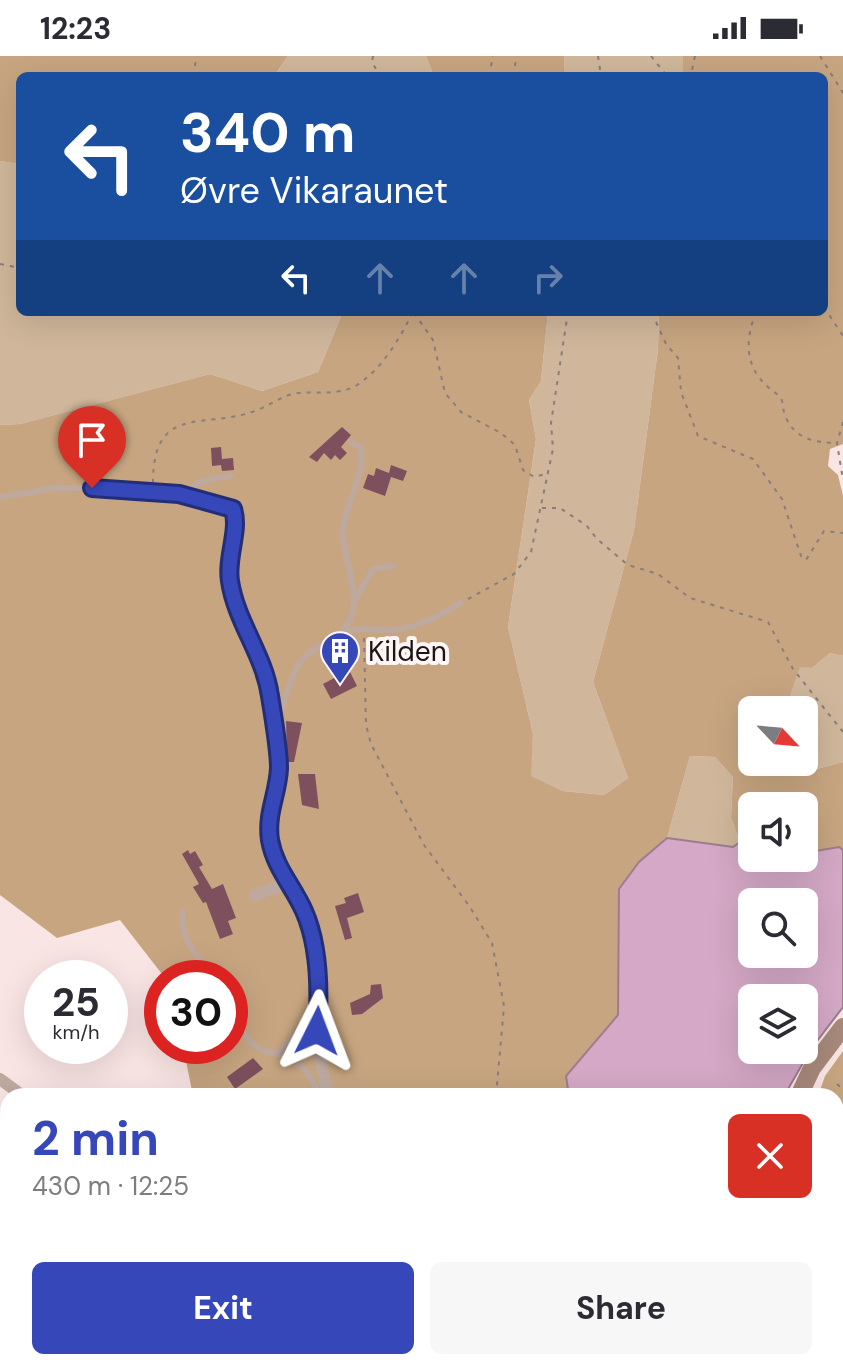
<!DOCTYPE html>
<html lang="en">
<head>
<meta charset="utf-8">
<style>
	body { margin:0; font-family:"DM Sans",sans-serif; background:#f7f7f7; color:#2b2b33; height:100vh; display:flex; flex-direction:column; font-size:30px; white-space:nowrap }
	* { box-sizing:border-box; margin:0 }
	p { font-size:26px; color:#7c7c81 }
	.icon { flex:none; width:44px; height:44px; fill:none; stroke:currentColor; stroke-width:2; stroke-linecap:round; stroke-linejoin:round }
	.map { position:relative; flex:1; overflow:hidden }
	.sheet { position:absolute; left:0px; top:1032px; width:844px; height:282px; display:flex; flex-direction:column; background:#fff; border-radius:24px 24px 0 0; box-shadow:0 8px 32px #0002 }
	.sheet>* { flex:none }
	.hud { position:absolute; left:16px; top:16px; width:812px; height:244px; border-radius:12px; box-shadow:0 8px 32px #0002; background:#1a4fa0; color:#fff; overflow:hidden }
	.needle { width:52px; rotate:116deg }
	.fabs { position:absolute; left:738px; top:640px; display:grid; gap:16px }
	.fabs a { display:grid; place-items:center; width:80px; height:80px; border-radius:12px; background:#fff; box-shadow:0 8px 32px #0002; font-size:40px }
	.speed { position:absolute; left:24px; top:904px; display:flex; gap:16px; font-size:40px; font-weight:700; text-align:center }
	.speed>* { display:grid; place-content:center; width:104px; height:104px; border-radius:50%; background:#fff; box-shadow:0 8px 32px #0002; line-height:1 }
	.speed small { font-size:20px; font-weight:400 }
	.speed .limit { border:12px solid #d22; background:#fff; color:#111 }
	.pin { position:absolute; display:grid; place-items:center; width:68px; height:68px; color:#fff; margin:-82px -34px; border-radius:50% 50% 50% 0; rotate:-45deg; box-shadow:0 0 8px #0007 }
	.pin .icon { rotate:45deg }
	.me { position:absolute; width:88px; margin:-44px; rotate:3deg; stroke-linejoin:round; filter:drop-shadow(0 0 6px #0008) }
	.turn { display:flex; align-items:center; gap:28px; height:168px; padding:0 32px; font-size:36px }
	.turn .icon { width:104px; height:104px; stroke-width:2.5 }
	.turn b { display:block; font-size:56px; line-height:68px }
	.lanes { display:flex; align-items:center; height:76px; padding:0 32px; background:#0003; justify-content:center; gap:40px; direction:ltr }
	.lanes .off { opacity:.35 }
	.round { display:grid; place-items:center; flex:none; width:84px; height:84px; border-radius:12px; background:#f7f7f7 }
	.overview { display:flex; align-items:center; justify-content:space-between; height:136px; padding:0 32px }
	h1 { font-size:48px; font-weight:700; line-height:60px; color:#3547b9 }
	.action { display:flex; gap:16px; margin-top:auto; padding:16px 32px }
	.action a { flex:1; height:92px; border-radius:12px; background:#3547b9; color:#fff; font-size:32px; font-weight:700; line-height:92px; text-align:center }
	.action a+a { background:#f7f7f7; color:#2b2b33 }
	.status { display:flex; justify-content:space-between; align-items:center; height:56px; padding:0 40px; background:#fff; direction:ltr }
	.status svg { height:22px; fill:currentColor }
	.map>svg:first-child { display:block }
</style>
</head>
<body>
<div class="status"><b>12:23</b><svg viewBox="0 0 49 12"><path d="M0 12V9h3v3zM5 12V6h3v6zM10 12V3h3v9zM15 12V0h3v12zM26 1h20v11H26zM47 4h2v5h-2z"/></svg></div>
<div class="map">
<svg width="843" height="1313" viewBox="0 0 843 1313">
	<rect width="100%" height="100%" fill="#f9e5e3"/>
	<g fill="#d0b79b">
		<polygon points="288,0 426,0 434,20 274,20"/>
		<polygon points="564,0 683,0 683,20 565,20"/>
		<polygon points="0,105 20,108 20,256 343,256 318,316 262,335 210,318 20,368 0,369"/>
		<polygon points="548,256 659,256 658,293 634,474 593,626 628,722 604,739 563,735 530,720 533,678 508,571 536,383 529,344 541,325"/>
		<polygon points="830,597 843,600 843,706 809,715 773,717 764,710 765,706 804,706 804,654 785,654 800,610 812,612"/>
		<polygon points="690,700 715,701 733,721 731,761 740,786 733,791 667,782"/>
	</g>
	<g fill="#c7a581">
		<polygon points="0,0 288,0 274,20 20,20 20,108 0,105"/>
		<polygon points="426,0 564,0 565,20 434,20"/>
		<polygon points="683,0 843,0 843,388 830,393 828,410 838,419 843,440 843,600 830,597 812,612 800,611 785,654 752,654 752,706 765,706 764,710 773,717 790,707 809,715 843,706 843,794 839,791 804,797 804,750 752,750 752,790 740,786 731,761 733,721 715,701 690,700 667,782 639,806 618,877 618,959 566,1020 569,1040 193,1040 183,990 230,990 230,922 165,922 120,864 57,882 0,839 0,369 20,368 210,318 262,335 318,316 343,256 548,256 541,325 529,344 536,383 508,571 533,678 531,720 563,735 604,739 628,722 593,626 634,474 658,293 659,256 824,256 824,20 683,20"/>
		<polygon points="843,995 843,1313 713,1313 717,1306 836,1306 836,1040 818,1040 825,1020"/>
		<polygon points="8,1069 8,1174 0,1159 0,1072"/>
		<polygon points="122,1306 429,1306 425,1313 132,1313"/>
		<polygon points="559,1306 684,1306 679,1313 564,1313"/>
	</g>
	<path fill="#d4a8c6" stroke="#9d7c91" stroke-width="2" fill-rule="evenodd" d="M667,782L733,791L740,786L750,788L752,802H804V797L839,791L843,794V951L811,993L784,1040H569L566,1020L618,959L619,833L639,806ZM752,846H804V898H752ZM804,942V994H752V942Z"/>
	<g fill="#7e505e">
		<polygon points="342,371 351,379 341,391 347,397 340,404 335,399 331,404 324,397 317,406 309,401"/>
		<polygon points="221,391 222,403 233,402 234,414 222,415 221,409 212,410 211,392"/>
		<polygon points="391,409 407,415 403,425 391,421 385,440 363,432 368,418 374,420 376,412 389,417"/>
		<polygon points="349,614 357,630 331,643 323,628"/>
		<polygon points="286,665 302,667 294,706 287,706"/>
		<polygon points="298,718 315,718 319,753 302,749"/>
		<polygon points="188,794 190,798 195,795 203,809 199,811 212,833 223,828 236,862 228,865 233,878 220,883 206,846 203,847 193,831 199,828 182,798"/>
		<polygon points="358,837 364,856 347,862 352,882 345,884 335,850 346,847 344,842"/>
		<polygon points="381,928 383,942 362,958 352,959 350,947 370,938 371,929"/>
		<polygon points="253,1002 263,1013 235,1033 227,1021"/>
	</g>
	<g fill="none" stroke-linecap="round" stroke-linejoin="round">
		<g stroke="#8a7d7b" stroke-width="2" stroke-dasharray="4 6" stroke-linecap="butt">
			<polyline points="373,0 372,6 380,20"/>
			<polyline points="598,0 601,20"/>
			<polyline points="651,0 667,20"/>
			<polyline points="695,0 692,14 695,20"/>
			<polyline points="820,0 843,37"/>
			<polyline points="194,20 196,0"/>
			<polyline points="489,20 493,0"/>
			<polyline points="514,20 516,0"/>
			<polyline points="0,208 20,212"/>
			<polyline points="824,251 843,280"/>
			<polyline points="656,256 656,266 666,288 678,302 681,336 698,380 753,403 782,443 801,500 806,504 824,475 843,477"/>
			<path d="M756,256C742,292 747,319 780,340C784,347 782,352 785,359C793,382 814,387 837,387"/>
			<polyline points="414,257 433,284 445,337 461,356 501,377 515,389 523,414 534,421 549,417"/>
			<polyline points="843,366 837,387 843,424"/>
			<path d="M153,427C153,348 202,373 252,356C268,351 280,340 297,337C317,335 339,340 357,329C384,311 399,283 413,256"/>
			<polyline points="542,452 560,452 587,470 597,483 628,509 658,518 690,542 768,566 793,613 843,676"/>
			<polyline points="468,543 514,518 531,496 553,393 551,367 568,256"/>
			<polyline points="364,582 366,669 371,688 424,789 470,851 492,887 504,950 496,1040"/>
			<polyline points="837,1028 843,1034"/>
			<polyline points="836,1276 843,1278"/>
			<polyline points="761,1313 768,1307 786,1311 790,1306"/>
			<polyline points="842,1313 843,1313"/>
		</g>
		<g stroke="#bea99f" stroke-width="6">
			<polyline points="184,439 200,425 231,420"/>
			<path d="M2,441L55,432H92L179,438L233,453C240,473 227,499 229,521C233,554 252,578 263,609C270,628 273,650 274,670"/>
			<polyline points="354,546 373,513 393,510"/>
			<path d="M343,576C357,572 366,573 381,574C409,576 437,562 460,547"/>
			<path d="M275,667C286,648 288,622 301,605C317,586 341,586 351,561C361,535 342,502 343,475C344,446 367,421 360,391L351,386"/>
			<path d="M183,856C178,885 199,898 212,922"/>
			<polyline points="230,958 252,988 264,995 287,1000 305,1013 321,1040"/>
			<polyline points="276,998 317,959"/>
			<polyline points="198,1306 201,1313"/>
		</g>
		<g stroke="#bea99f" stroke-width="12">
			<polyline points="274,670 279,711 268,755 269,779 278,810 300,846 310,872 319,935 318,993 328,1040"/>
			<polyline points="255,839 288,827"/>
			<polyline points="0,1023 23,1040"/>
			<polyline points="0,1060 8,1058"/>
			<polyline points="547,1306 556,1313"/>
			<polyline points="472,1313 478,1306"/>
		</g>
		<g stroke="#a8897b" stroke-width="18">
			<polyline points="799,1040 812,1012 843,971"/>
			<polyline points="697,1313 701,1306"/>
		</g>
	</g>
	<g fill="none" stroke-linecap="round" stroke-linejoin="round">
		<g stroke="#222e78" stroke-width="20">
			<path id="route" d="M92,432L179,438L233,453C240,474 226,502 230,525C236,566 264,598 270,640C273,658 279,695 279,712C278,738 266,757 270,784C275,812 293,830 304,855C320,891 320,936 317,975"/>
		</g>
		<use href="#route" stroke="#3547b9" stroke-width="14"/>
	</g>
	<defs>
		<g id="building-pin" transform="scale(2)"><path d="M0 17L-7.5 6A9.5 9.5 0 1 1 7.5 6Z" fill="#3547b9" stroke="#fef5f5"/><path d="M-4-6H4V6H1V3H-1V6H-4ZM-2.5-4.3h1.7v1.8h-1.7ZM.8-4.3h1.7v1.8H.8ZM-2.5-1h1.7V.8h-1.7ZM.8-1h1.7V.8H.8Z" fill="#fff"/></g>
	</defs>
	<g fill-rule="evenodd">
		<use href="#building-pin" x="340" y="595"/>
	</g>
	<g text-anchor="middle" stroke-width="8" stroke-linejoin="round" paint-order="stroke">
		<g font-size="28" fill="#1d1615" stroke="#fef5f5" text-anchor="start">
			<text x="368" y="605">Kilden</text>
		</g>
	</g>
</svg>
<div class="fabs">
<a><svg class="needle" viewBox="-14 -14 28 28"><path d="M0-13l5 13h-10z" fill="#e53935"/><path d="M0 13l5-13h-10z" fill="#7c7c81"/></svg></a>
<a><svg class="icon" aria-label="sound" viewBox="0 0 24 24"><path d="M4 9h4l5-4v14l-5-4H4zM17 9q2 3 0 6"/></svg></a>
<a><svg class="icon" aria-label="search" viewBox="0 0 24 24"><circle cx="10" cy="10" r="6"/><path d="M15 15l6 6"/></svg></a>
<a><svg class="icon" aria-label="layers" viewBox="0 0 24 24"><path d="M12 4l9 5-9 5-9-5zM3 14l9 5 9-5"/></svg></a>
</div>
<div class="speed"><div>25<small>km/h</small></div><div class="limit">30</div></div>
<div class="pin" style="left:92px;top:432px;background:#d93025"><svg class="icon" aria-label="arrive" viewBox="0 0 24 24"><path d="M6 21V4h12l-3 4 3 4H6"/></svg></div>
<svg class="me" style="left:317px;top:975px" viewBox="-20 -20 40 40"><path d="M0-17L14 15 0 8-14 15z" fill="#3547b9" stroke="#fff" stroke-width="4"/></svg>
<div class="hud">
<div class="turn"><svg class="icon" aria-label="left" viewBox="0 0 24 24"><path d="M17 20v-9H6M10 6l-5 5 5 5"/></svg><div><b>340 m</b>Øvre Vikaraunet</div></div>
<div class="lanes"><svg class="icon" aria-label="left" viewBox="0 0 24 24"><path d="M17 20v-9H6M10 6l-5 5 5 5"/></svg><svg class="icon off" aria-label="ahead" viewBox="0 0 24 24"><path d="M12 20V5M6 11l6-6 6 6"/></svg><svg class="icon off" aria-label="ahead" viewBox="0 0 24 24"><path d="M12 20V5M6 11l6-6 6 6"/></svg><svg class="icon off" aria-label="right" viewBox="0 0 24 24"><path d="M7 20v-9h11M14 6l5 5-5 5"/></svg></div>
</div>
<section class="sheet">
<div class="overview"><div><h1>2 min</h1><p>430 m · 12:25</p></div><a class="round" style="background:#d93025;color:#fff"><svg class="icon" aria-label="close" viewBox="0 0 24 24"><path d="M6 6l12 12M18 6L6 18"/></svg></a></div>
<div class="action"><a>Exit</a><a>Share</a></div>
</section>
</div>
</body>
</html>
